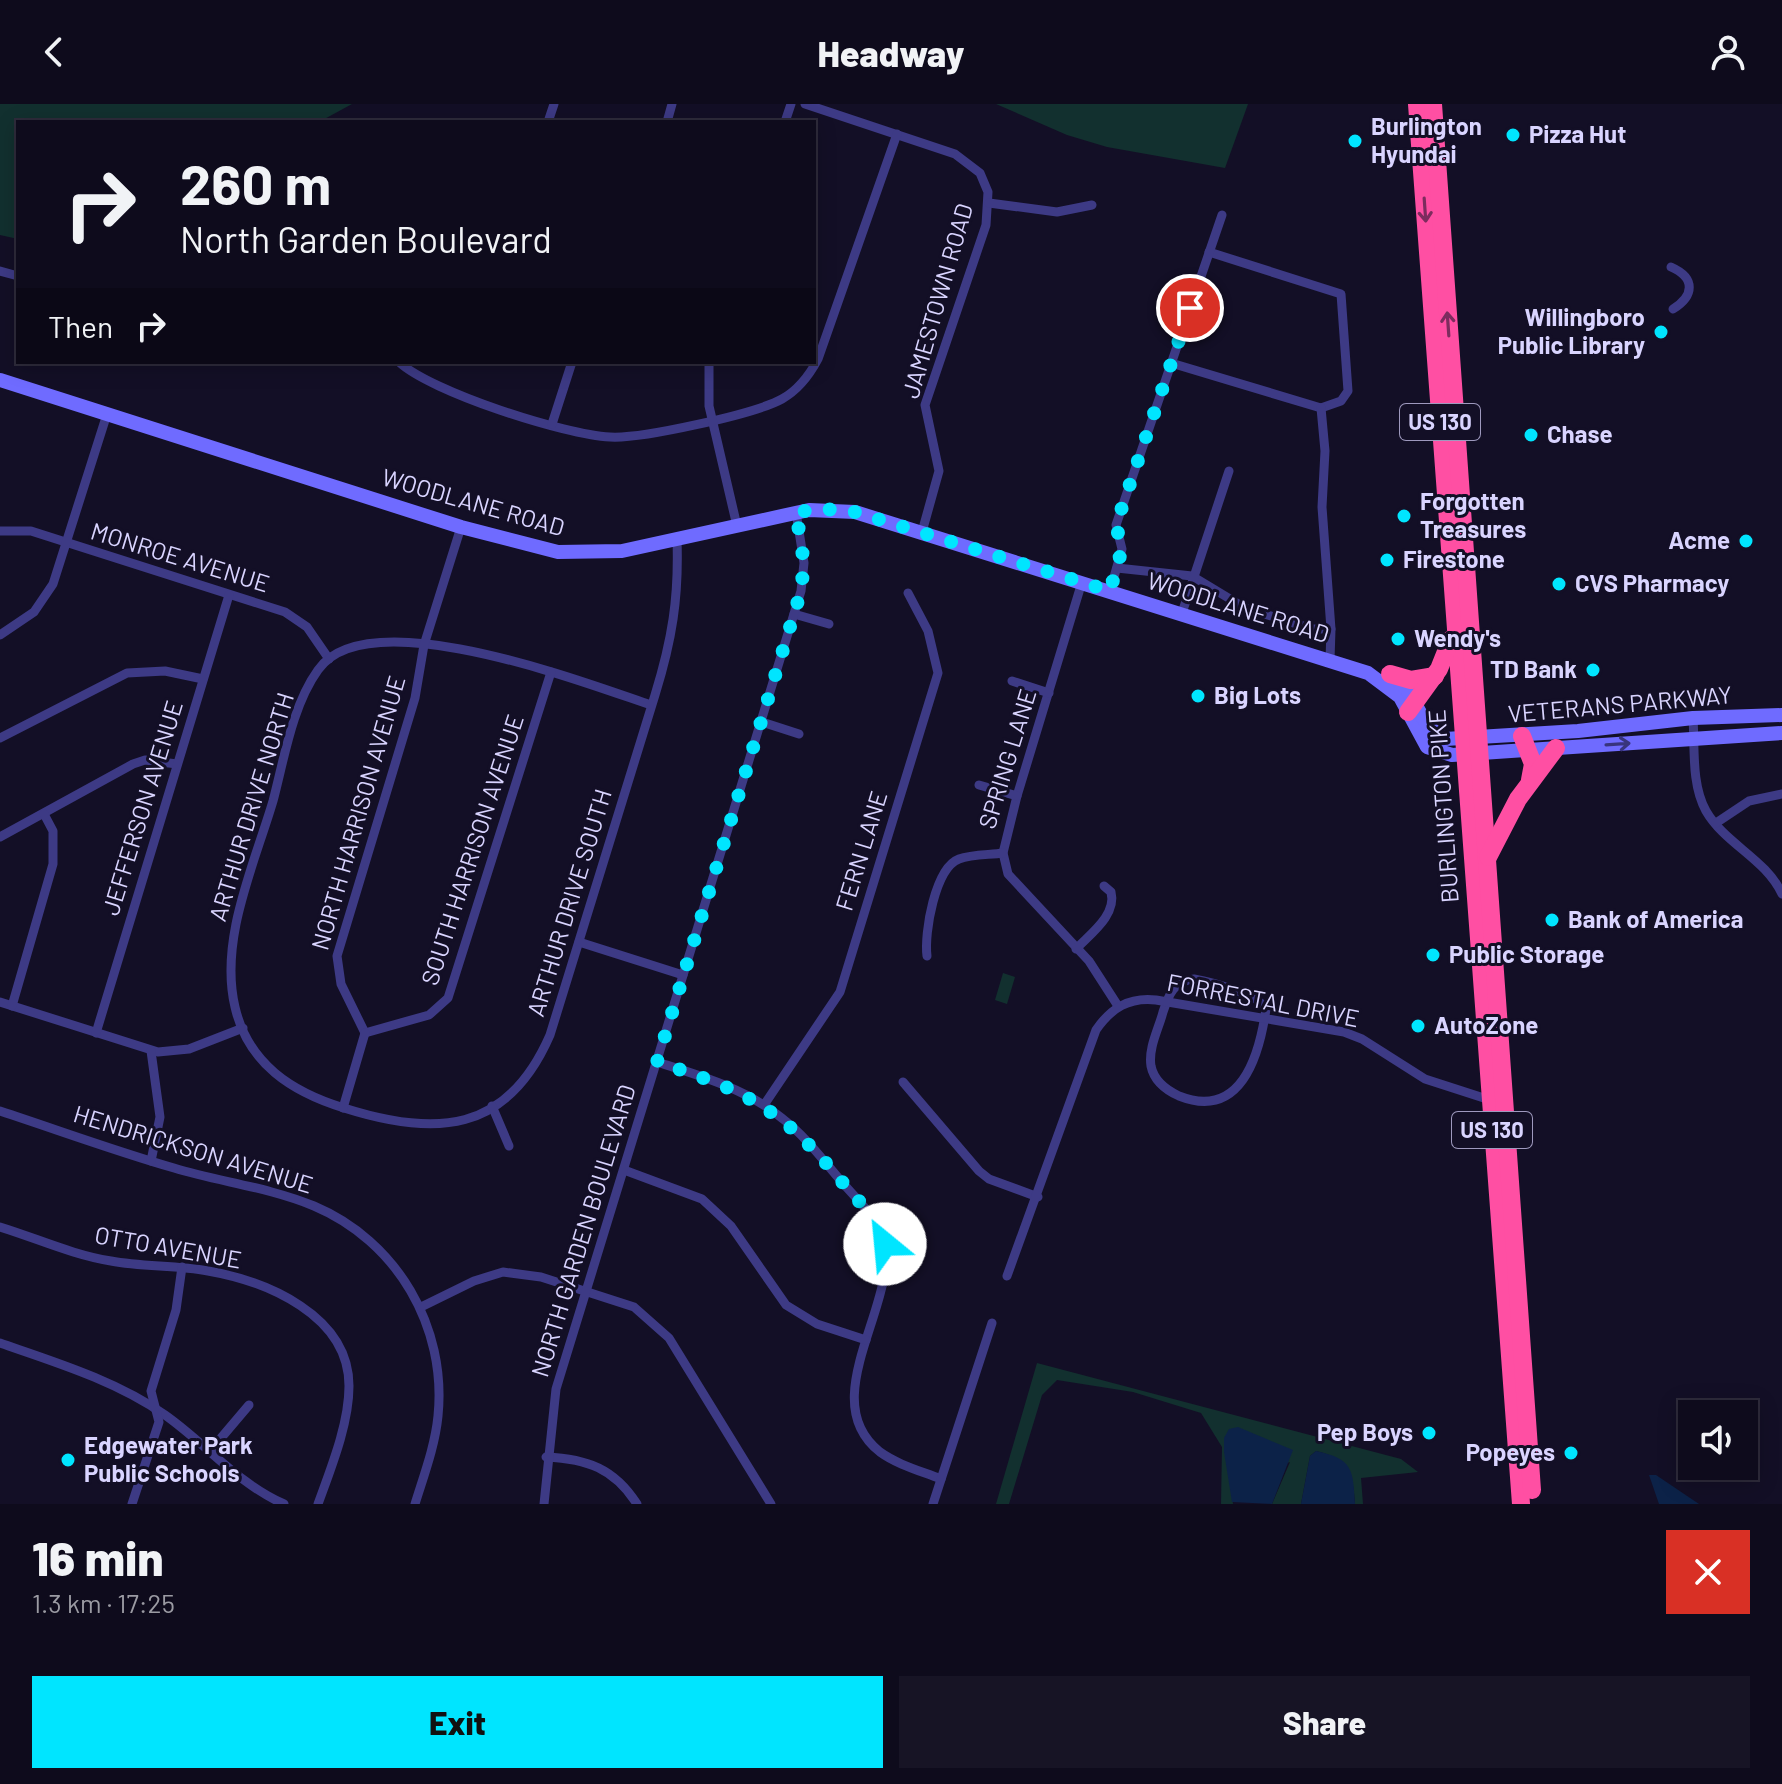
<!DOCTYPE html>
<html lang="en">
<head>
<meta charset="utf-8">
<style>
	body { margin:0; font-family:Barlow,sans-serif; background:#171425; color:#f1f3f6; height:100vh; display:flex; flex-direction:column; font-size:30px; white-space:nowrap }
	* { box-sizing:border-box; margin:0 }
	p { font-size:26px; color:#9b9ba3 }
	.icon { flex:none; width:44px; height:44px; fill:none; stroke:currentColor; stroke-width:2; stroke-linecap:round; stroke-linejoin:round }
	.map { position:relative; height:1400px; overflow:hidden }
	.sheet { display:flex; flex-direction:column; background:#0e0b1c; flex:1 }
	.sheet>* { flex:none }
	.hud { position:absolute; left:16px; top:16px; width:800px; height:244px; border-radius:0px; box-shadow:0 4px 20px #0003,0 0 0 2px #2e2b3b; background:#0e0b1c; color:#f1f3f6; overflow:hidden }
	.fabs { position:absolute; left:1678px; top:1296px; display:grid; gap:16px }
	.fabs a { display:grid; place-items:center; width:80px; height:80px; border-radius:0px; background:#0e0b1c; box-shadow:0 4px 20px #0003,0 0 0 2px #2e2b3b; font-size:40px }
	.pin { position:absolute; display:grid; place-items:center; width:68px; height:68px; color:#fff; margin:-34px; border:4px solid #fff; border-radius:50%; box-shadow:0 2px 8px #0007 }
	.me { position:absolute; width:88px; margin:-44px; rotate:332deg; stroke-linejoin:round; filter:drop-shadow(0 0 6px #0008) }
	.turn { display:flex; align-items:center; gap:28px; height:168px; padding:0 32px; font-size:36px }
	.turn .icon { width:104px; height:104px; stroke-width:2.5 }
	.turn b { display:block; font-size:56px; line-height:68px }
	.then { display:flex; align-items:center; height:76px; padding:0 32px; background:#0003; gap:16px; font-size:30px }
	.round { display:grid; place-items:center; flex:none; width:84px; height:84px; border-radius:0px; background:#171425 }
	.headline { display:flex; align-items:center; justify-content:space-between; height:136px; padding:0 32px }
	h1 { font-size:48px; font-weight:800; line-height:60px }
	.primary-button { display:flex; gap:16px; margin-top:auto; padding:16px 32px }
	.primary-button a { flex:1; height:92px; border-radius:0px; background:#00e5ff; color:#111; font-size:32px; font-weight:800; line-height:92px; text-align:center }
	.primary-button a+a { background:#171425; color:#f1f3f6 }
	header { display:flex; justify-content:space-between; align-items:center; height:104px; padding:0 32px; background:#0e0b1c; font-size:36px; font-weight:800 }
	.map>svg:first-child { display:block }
</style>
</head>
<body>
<header><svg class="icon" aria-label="back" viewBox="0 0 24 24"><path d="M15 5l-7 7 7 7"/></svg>Headway<svg class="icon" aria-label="person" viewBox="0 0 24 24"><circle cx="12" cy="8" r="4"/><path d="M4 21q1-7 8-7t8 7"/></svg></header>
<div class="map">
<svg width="1782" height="1400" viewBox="0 0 1782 1400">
	<rect width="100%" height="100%" fill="#130f26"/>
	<g fill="#12302f">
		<polygon points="0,0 352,0 319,18 18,18 18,135 0,131"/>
		<polygon points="996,0 1248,0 1225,64 1107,43 1067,31"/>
		<polygon points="1003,869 1015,873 1007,900 995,896"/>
		<path d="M1037,1259L1401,1355L1418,1368L1361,1374L1363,1400H1355C1353,1368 1349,1355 1316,1347L1310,1352L1301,1400H1272L1290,1358L1231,1380L1233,1400H1221L1222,1343L1201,1309L1133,1288L1057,1276L1042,1291L1009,1400H996Z"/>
	</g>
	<g fill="#0c2248">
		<polygon points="1238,1323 1293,1346 1272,1400 1232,1398 1224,1348 1224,1334 1229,1325"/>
		<path d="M1316,1347C1353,1355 1353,1365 1355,1400H1301L1310,1352Z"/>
		<polygon points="1649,1371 1656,1371 1699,1400 1659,1400"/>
	</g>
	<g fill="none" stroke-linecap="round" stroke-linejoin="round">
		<g stroke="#3d3a85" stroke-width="9">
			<polyline points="805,0 955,50 980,69 988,88 986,121 925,301 939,367 922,428"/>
			<polyline points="548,18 554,0"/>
			<polyline points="667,18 672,0"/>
			<polyline points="785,18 791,0"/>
			<polyline points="989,99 1057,108 1092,101"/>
			<polyline points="1209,148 1341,190 1348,287 1341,297 1321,304"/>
			<path d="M1671,163C1696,174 1694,192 1673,205"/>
			<polyline points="0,167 18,172"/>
			<path d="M399,258C431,288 565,331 610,333C641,335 755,310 782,295C798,286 809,272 818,255L897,30"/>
			<polyline points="709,258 709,302 737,422"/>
			<polyline points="1171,259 1321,304"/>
			<polyline points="552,320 572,258"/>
			<polyline points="0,427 31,427 285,508 307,523 329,555"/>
			<polyline points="1117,464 1192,472 1245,504 1313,525 1331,525 1322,403 1325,347 1321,304"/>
			<polyline points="1082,478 1017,692 1003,749 1008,770 1089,857 1118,902"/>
			<polyline points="1110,487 1122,445 1116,421 1222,111"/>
			<polyline points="1182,509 1229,367"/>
			<polyline points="794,510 829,520"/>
			<polyline points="0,531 34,508 53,480 107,310"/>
			<polyline points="1330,556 1331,525"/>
			<polyline points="1012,577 1049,589"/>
			<path d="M651,601C585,579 367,495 318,566C292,602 284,656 273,697C254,761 219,836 235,903C248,960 292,988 344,1004C435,1033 507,1030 550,931L655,591C672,536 679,494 677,436"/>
			<path d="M1693,614C1695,643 1691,680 1706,707C1725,740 1766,755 1782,790"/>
			<polyline points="762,618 799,630"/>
			<polyline points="0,634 127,569 165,567 203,575"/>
			<polyline points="979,681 1017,692"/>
			<polyline points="1716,719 1749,697 1782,690"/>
			<polyline points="0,733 133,660 145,656 177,660"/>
			<polyline points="579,838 683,871"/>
			<path d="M1076,845C1090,830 1117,811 1111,788L1104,782"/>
			<path d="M927,852C924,829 935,764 959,755C972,750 990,751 1003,749"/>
			<path d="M1194,875C1211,878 1260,891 1266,905C1259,954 1240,1016 1179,992C1166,986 1154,977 1151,962C1148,944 1159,924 1163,908C1169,890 1174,877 1194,875Z"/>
			<polyline points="0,898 158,948 189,945 243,924"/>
			<polyline points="12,902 53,760 53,727 44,710"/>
			<polyline points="96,929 229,491"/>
			<polyline points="365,929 341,880 337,852 415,594 424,541 461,423"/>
			<polyline points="365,929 429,911 448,894 551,568"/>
			<path d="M657,958C701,972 747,985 783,1015C809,1035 827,1062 849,1086C864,1103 881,1118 885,1141C895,1205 815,1297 880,1348C898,1361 921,1367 941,1375"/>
			<polyline points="903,978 979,1067 989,1075 1038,1093"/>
			<polyline points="764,1001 840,888 938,569 928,527 908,489"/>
			<polyline points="492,1002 509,1042"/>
			<polyline points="343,1004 365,929"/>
			<path d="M0,1007C58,1026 115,1047 174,1064C220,1078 268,1083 314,1102C397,1137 447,1223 438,1312C435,1342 424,1371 415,1400"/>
			<polyline points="151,1057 160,1013 151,947"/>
			<polyline points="624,1066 702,1095 731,1122 786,1201 817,1220 866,1236"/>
			<path d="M0,1123C36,1134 73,1151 111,1157C143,1163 176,1161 208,1167C266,1177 349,1211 349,1282C349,1320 331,1364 318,1400"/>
			<path d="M1007,1172L1096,926C1111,904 1129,893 1156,896L1344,928L1362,935L1425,975L1490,996"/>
			<polyline points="421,1203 474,1177 503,1168 541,1173 634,1203 669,1234 771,1400"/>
			<path d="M0,1239C55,1258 117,1277 165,1311C205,1339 238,1380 284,1400"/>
			<polyline points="210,1347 249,1301"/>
			<path d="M546,1353C587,1355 614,1364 637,1400"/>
			<polyline points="132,1400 159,1318 151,1287 176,1206 182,1163"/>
			<polyline points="544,1400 556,1285 801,487 804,459 796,408"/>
			<polyline points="933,1400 992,1219"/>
		</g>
		<g stroke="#6f6bff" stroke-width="14">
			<polyline points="0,276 461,423 558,448 622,447 809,406 855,408 1368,569 1400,593 1427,643 1452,651 1782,629"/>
			<path d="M1394,573C1419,591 1415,618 1445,635L1578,627L1693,614L1782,611"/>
		</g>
		<g stroke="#ff4fa3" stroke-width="18">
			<polyline points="1417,0 1521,1400"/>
			<polyline points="1433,0 1532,1386"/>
			<polyline points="1390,570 1411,576 1435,572"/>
			<polyline points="1408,608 1439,565 1451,535"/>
			<polyline points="1522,632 1533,660 1530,676"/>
			<polyline points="1488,753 1518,695 1556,644"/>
		</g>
	</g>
	<defs><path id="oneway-shaft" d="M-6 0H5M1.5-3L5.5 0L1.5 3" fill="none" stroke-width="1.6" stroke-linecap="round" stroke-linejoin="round" transform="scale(2)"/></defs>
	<g stroke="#7d2c5e">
		<use href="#oneway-shaft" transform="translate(1425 106) rotate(86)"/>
		<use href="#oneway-shaft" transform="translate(1448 220) rotate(-94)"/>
	</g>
	<use stroke="#38347d" href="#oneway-shaft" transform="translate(1618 640) rotate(-4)"/>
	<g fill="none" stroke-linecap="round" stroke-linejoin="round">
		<path stroke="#00e5ff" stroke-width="14" stroke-dasharray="0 25.2" d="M885,1140C877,1114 860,1099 843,1079C782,1005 747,987 657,958L801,487L804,459L796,408L825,405L855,408L1110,487L1122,445L1116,421L1190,204"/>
	</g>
	<g fill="#00e5ff" stroke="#130f26" stroke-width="3">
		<circle cx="1513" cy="31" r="8"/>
		<circle cx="1355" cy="37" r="8"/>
		<circle cx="1661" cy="228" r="8"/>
		<circle cx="1531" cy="331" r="8"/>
		<circle cx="1404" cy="412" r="8"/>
		<circle cx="1746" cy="437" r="8"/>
		<circle cx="1387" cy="456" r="8"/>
		<circle cx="1559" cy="480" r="8"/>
		<circle cx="1398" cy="535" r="8"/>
		<circle cx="1593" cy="566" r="8"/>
		<circle cx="1198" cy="592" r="8"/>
		<circle cx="1552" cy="816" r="8"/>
		<circle cx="1433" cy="851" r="8"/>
		<circle cx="1418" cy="922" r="8"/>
		<circle cx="1429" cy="1329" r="8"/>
		<circle cx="1571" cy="1349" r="8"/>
		<circle cx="68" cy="1356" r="8"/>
	</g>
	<g text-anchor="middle" stroke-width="6" stroke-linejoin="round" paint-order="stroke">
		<g fill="#130f26" stroke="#9e99be" stroke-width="2">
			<rect x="1400" y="300" width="80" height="36" rx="6"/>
			<rect x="1452" y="1008" width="80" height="36" rx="6"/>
		</g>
		<g font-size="22" font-weight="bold" fill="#d9d4ff">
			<text x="1440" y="326">US 130</text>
			<text x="1492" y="1034">US 130</text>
		</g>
		<g font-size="24" font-weight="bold" fill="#d9d4ff" stroke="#130f26" text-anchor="start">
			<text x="1371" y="31">Burlington<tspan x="1371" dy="28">Hyundai</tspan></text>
			<text x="1529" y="39">Pizza Hut</text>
			<text x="1645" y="222" text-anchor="end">Willingboro<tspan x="1645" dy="28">Public Library</tspan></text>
			<text x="1547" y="339">Chase</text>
			<text x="1420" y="406">Forgotten<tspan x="1420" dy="28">Treasures</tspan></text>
			<text x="1730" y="445" text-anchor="end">Acme</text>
			<text x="1403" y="464">Firestone</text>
			<text x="1575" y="488">CVS Pharmacy</text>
			<text x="1414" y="543">Wendy's</text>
			<text x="1577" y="574" text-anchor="end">TD Bank</text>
			<text x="1214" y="600">Big Lots</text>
			<text x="1568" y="824">Bank of America</text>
			<text x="1449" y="859">Public Storage</text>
			<text x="1434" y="930">AutoZone</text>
			<text x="1413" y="1337" text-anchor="end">Pep Boys</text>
			<text x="84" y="1350">Edgewater Park<tspan x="84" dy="28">Public Schools</tspan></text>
			<text x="1555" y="1357" text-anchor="end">Popeyes</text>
		</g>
		<g font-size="24" fill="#d9d4ff" stroke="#130f26">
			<text transform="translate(938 197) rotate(-74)" y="8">JAMESTOWN ROAD</text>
			<text transform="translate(473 399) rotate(16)" y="8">WOODLANE ROAD</text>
			<text transform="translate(180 454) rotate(17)" y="8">MONROE AVENUE</text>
			<text transform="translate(1238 504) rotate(17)" y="8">WOODLANE ROAD</text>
			<text transform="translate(1620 601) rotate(-5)" y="8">VETERANS PARKWAY</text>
			<text transform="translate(1008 655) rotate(-73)" y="8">SPRING LANE</text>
			<text transform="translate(1444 702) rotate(-94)" y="8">BURLINGTON PIKE</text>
			<text transform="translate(252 703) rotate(-73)" y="8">ARTHUR DRIVE NORTH</text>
			<text transform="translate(143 704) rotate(-73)" y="8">JEFFERSON AVENUE</text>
			<text transform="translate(359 709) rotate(-74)" y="8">NORTH HARRISON AVENUE</text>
			<text transform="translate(473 746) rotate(-72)" y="8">SOUTH HARRISON AVENUE</text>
			<text transform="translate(862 747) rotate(-73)" y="8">FERN LANE</text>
			<text transform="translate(570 799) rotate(-73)" y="8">ARTHUR DRIVE SOUTH</text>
			<text transform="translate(1263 897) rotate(11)" y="8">FORRESTAL DRIVE</text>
			<text transform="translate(193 1046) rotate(17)" y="8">HENDRICKSON AVENUE</text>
			<text transform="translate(584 1127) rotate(-73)" y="8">NORTH GARDEN BOULEVARD</text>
			<text transform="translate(168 1144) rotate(10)" y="8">OTTO AVENUE</text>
		</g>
	</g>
</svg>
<div class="fabs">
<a><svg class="icon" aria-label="sound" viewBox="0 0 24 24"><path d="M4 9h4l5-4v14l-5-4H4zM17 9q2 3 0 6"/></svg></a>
</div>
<div class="pin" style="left:1190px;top:204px;background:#d93025"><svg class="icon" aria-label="arrive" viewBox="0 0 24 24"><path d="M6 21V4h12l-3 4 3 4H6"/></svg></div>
<svg class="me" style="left:885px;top:1140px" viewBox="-20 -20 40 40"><circle r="19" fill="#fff"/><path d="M0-13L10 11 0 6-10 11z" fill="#00e5ff"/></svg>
<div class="hud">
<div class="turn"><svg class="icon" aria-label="right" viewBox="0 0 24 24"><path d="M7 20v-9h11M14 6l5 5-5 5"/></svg><div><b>260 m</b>North Garden Boulevard</div></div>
<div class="then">Then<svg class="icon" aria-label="right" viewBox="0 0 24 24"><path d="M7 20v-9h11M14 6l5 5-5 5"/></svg></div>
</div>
</div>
<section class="sheet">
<div class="headline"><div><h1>16 min</h1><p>1.3 km · 17:25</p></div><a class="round" style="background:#d93025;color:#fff"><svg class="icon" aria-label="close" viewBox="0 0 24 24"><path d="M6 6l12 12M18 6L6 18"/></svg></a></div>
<div class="primary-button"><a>Exit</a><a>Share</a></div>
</section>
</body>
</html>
